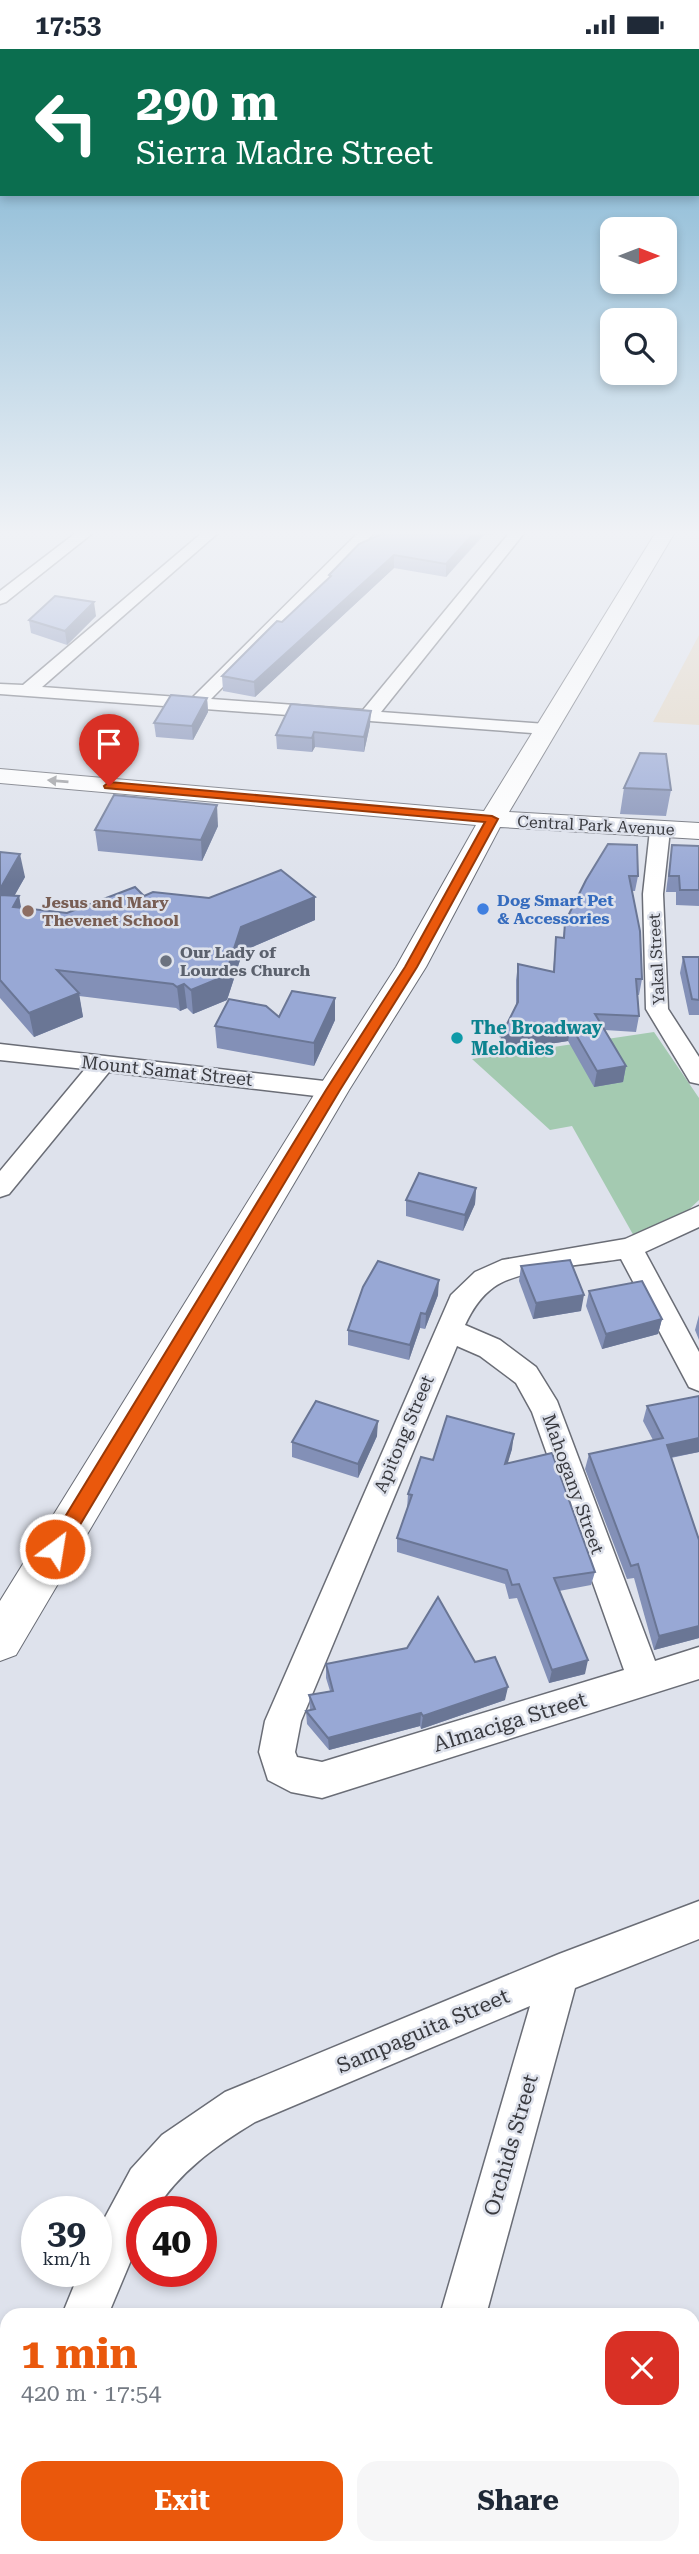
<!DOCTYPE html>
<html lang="en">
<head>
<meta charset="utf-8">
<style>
	body { margin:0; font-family:"Roboto Serif",serif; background:#f6f6f7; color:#1f2937; height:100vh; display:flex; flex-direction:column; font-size:26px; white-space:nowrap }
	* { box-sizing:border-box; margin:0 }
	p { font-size:23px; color:#747a83 }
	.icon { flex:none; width:38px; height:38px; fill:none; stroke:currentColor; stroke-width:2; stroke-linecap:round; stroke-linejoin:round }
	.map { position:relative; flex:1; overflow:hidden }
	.side { position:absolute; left:0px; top:2259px; width:700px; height:247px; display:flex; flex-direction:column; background:#fff; border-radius:21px 21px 0 0; box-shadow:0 4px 10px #0003 }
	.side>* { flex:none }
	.hud { position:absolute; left:0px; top:0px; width:700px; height:147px; box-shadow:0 4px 10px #0003; background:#0b6e4f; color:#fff; overflow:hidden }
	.needle { width:46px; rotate:90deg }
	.fabs { position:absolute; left:600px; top:168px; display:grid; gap:14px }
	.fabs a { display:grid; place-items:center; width:77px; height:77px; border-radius:14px; background:#fff; box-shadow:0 4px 10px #0003; font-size:35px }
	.speed { position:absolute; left:21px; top:2147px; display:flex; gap:14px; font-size:35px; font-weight:700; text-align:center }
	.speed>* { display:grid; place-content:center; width:91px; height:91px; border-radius:50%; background:#fff; box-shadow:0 4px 10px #0003; line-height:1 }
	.speed small { font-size:18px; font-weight:400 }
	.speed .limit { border:10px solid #d22; background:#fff; color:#111 }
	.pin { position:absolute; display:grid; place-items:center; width:60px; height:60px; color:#fff; margin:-72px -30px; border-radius:50% 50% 50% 0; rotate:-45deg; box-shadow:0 0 7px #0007 }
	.pin .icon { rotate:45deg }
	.me { position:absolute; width:77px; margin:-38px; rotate:31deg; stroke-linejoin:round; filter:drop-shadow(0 0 5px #0008) }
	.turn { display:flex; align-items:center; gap:24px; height:147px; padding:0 21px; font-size:32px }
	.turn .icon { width:91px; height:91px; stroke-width:2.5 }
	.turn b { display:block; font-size:49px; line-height:60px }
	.round { display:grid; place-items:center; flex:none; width:74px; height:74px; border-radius:21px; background:#f6f6f7 }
	.summary { display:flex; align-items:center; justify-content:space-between; height:119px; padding:0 21px }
	h1 { font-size:42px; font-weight:700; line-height:52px; color:#ea580c }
	.primary-button { display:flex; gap:14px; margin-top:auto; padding:14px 21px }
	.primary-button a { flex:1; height:80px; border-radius:21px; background:#ea580c; color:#fff; font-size:28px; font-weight:700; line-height:80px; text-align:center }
	.primary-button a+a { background:#f6f6f7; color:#1f2937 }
	.status { display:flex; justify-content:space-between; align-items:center; height:49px; padding:0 35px; background:#fff; direction:ltr }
	.status svg { height:19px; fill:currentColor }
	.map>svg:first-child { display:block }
</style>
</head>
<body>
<div class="status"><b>17:53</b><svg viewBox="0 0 49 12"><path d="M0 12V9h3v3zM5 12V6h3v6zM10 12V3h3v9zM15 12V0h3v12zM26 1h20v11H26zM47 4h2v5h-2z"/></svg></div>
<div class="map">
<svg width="699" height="2505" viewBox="0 0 699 2505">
	<rect width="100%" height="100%" fill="#dee2ec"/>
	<polygon fill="#e3d6c3" points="699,586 699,676 653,673"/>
	<polygon fill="#a4cab1" points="654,983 699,1049 699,1151 679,1170 635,1189 572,1077 550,1081 472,1010"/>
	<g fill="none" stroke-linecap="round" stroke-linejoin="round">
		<g stroke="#6a6d76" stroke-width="3">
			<g id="minor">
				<polygon points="77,483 94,483 6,553 0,555 0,542"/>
				<polygon points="203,483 219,483 42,638 192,649 359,483 375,483 211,650 363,661 510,483 525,483 381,663 546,675 555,680 546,685 0,645 0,635 23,636"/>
				<polygon points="660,775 667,777 670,781 663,845 668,960 699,1008 699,1035 690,1033 646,960 643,845 650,781 653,777"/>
				<polygon points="0,995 333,1033 342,1035 345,1041 342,1047 333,1049 109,1023 9,1145 0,1148 0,1122 85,1020 0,1011"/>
				<path d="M699,1157V1178L645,1203L699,1303V1342L689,1338L621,1210C589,1215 519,1220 494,1238C480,1248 472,1261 465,1276L500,1291L536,1318L557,1352L655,1612L699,1598V1630L322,1749L291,1743L268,1731L259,1703L265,1672L451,1246L475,1223L502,1211L625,1190ZM457,1297L480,1307L516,1334L532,1363L624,1621L322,1713L297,1708L295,1703L301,1672Z"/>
				<path d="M699,1852V1890L575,1939L486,2266H440L530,1957L255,2073C214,2098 180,2122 154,2163H142V2185L108,2266H62L80,2222H96V2185L131,2120L162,2086L225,2043L559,1905Z"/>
				<polygon points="7,2431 7,2494 0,2497 0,2433"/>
				<polygon points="373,2499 423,2499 421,2505 371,2505"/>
			</g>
		</g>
		<g stroke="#6a6d76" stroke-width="2">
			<polygon id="tertiary" points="656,483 675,483 509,763 699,774 699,790 500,778 426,918 349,1041 16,1606 0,1612 0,1552 317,1041 396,918 476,776 0,734 0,720 484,762"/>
		</g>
		<use href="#minor" fill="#fff" fill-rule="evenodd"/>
		<use href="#tertiary" fill="#fff" fill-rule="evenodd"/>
	</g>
	<g fill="#8390b7">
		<polygon points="386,483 494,483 492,486 485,485 446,528 394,519 255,648 223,642 222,627 329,529 329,526"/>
		<polygon points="96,567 67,596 31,584 29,571"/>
		<polygon points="207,649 208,663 193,691 156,688 154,674"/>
		<polygon points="370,676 364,703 315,698 312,703 277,700 276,686"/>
		<polygon points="624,739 671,741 666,767 620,765"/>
		<polygon points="218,777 202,812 98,802 95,781"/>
		<polygon points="608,795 638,827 635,842 632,842 642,930 639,946 638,946 639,967 636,983 605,981 626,1017 623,1033 594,1038 568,992 499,1003 501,987 516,956 516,931 518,915 553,923 556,888 563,889 565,873"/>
		<polygon points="672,796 699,797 699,857 676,856 676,843 666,843"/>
		<polygon points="0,803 25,828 14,847 19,847 21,859 67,864 144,847 315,871 243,902 227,951 193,965 187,959 180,962 176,959 79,947 83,968 34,988 0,949"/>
		<polygon points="683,908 699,908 699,966 689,966 680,924"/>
		<polygon points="279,968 335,971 314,1017 217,999 215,977"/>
		<polygon points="476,1139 475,1155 463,1182 406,1167 406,1151"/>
		<polygon points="521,1217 581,1262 533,1270 519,1232"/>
		<polygon points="589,1242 662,1270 658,1285 602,1300 586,1257"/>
		<polygon points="438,1246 425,1280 420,1279 409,1311 348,1296 348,1281"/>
		<polygon points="699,1266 699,1291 695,1281"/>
		<polygon points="699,1347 699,1403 671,1409 699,1491 699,1589 654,1601 634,1529 627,1530 585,1420 589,1405 653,1391 643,1372 647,1357"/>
		<polygon points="377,1387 358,1429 292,1408 292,1393"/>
		<polygon points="512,1400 507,1415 595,1523 591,1536 559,1542 585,1625 549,1634 517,1549 509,1550 505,1535 397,1503 397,1489 407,1460 408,1445 433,1411"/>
		<polygon points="475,1613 505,1651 421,1680 420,1677 329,1701 307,1675 306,1662 310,1661 309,1646 330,1642 326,1629 326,1615"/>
	</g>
	<g fill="#6a7695">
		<polygon points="475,483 485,483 446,528 446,515"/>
		<polygon points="394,506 394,519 255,648 254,633"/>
		<polygon points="94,553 96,567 67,596 65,582"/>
		<polygon points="207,649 208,663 193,691 192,677"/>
		<polygon points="371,662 370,676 364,703 364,688"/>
		<polygon points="314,683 315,698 312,703 312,689"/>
		<polygon points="217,756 218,777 202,812 201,791"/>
		<polygon points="20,805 25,828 2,869 0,861 0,840"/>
		<polygon points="19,847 23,871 13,858"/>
		<polygon points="315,848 315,871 243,902 227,951 193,965 191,941 241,878"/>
		<polygon points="184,935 187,959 180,962 177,938"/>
		<polygon points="79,944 83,968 34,988 29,964"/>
		<polygon points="335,949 335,971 314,1017 314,994"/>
		<polygon points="571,977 568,992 499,1003 501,987"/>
		<polygon points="626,1017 623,1033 594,1038 597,1022"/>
		<polygon points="476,1139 475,1155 463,1182 465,1166"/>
		<polygon points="439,1231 438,1246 425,1280 426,1265"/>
		<polygon points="584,1246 581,1262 533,1270 536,1254"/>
		<polygon points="421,1264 420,1279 409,1311 410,1296"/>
		<polygon points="662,1270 658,1285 602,1300 606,1285"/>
		<polygon points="378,1372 377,1387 358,1429 358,1415"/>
		<polygon points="514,1385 512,1400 503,1430 505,1415"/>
		<polygon points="699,1389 699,1403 662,1410 667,1396"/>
		<polygon points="699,1577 699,1589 654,1601 659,1587"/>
		<polygon points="588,1611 585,1625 549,1634 552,1621"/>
		<polygon points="508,1638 505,1651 421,1680 423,1667"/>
		<polygon points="421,1664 420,1677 329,1701 328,1689"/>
	</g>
	<g fill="#98a8d5" stroke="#6a7695" stroke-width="2">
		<polygon points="386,483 475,483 446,515 394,506 254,633 222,627 277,572 282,573 331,527 329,526 359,495"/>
		<polygon points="55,547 94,553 65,582 29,571"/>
		<polygon points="171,646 207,649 192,677 154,674"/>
		<polygon points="291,655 371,662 364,688 314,683 312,689 276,686"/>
		<polygon points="640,704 666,705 671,741 624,739"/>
		<polygon points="114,746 217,756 201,791 95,781"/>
		<polygon points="608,795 637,796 638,827 629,827 640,882 642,930 636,930 639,967 595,965 626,1017 597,1022 571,977 501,987 518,953 518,915 554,923 556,888 564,889 565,873 586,831"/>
		<polygon points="672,796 699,797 699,841 680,841 679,827 669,827"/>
		<polygon points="0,803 20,805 0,840"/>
		<polygon points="281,821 315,848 241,878 225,927 191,941 184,935 177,938 173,935 57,921 79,944 29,964 0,931 0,846 19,847 13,858 67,864 135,838 144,847 153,843 209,849"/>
		<polygon points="683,908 699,908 699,951 692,950"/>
		<polygon points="292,942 335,949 314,994 215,977 229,950 266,957 279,968"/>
		<polygon points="419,1124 476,1139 465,1166 406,1151"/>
		<polygon points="570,1211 584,1246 536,1254 521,1217"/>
		<polygon points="378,1212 439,1231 426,1265 421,1264 410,1296 348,1281 363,1238"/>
		<polygon points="642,1232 662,1270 606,1285 589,1242"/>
		<polygon points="699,1347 699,1389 667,1396 699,1491 699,1577 659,1587 638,1515 631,1517 589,1405 663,1389 647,1357"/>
		<polygon points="316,1352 378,1372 358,1415 292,1393"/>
		<polygon points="447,1367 514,1385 505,1415 552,1404 595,1523 554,1529 588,1611 552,1621 519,1535 512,1536 507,1521 397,1489 412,1446 408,1445 421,1408 433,1411"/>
		<polygon points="438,1548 475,1613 495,1608 508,1638 423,1667 421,1664 328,1689 306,1662 315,1660 309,1646 333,1642 326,1615 407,1599"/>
	</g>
	<defs><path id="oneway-solid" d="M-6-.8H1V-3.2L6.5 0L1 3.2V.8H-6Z" transform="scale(1.75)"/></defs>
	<use fill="#9c9da0" href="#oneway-solid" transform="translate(58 732) rotate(-175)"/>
	<linearGradient id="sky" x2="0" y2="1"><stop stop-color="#71acce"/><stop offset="0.58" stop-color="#f0f2f6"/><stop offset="1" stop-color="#f0f2f6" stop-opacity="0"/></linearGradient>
	<rect width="699" height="834" fill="url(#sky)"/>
	<polygon fill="#ea580c" stroke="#983908" stroke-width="2" points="109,733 492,767 498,770 417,918 340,1041 62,1506 55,1508 49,1506 46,1500 49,1494 326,1041 405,918 485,773 105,739 104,737"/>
	<circle fill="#3f7fe0" stroke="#dee2ec" stroke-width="2.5" cx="483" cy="860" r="7"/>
	<circle fill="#8d6e63" stroke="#dee2ec" stroke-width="2.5" cx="28" cy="862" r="7"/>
	<circle fill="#6b7280" stroke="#dee2ec" stroke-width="2.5" cx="166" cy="912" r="7"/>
	<circle fill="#0f9aa8" stroke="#dee2ec" stroke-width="2.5" cx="457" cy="989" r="7"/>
	<g text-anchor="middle" stroke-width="5" stroke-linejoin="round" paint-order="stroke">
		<g font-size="16" fill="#3a3b40" stroke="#dee2ec">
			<text transform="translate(596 776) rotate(3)" y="6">Central Park Avenue</text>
			<text transform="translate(656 910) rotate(-93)" y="6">Yakal Street</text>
		</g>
		<g font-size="16" font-weight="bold" fill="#366cbe" stroke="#dee2ec" text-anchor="start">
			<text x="497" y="857">Dog Smart Pet<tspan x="497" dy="18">&amp; Accessories</tspan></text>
		</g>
		<g font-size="16" font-weight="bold" fill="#785e54" stroke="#dee2ec" text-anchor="start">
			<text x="42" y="859">Jesus and Mary<tspan x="42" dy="18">Thevenet School</tspan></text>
		</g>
		<g font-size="16" font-weight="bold" fill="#5b616d" stroke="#dee2ec" text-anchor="start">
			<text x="180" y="909">Our Lady of<tspan x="180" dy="18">Lourdes Church</tspan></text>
		</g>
		<g font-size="18" font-weight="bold" fill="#0d838f" stroke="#dee2ec" text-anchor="start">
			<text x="471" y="985">The Broadway<tspan x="471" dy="21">Melodies</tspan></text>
		</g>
		<g font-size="18" fill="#3a3b40" stroke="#dee2ec">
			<text transform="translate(167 1022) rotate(6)" y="6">Mount Samat Street</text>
			<text transform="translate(404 1385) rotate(-67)" y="6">Apitong Street</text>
			<text transform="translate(573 1435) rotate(70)" y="6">Mahogany Street</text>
		</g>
		<g font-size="21" fill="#3a3b40" stroke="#dee2ec">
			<text transform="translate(510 1673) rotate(-17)" y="7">Almaciga Street</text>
			<text transform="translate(423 1982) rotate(-23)" y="7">Sampaguita Street</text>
			<text transform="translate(511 2096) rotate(-74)" y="7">Orchids Street</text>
		</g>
	</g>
</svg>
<div class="fabs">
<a><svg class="needle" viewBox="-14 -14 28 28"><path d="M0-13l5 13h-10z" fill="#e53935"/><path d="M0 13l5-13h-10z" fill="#747a83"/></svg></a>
<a><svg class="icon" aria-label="search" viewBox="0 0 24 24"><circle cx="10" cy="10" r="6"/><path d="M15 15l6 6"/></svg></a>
</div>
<div class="speed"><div>39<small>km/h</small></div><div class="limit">40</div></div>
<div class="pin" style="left:109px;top:737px;background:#d93025"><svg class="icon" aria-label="arrive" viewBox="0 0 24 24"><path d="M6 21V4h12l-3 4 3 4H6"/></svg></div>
<svg class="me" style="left:55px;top:1500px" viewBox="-20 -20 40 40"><circle r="17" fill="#ea580c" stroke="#fff" stroke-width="3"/><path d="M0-11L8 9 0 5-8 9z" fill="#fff"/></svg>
<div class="hud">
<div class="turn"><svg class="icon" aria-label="left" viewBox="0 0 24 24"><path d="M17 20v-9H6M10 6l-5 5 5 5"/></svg><div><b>290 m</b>Sierra Madre Street</div></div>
</div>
<section class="side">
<div class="summary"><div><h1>1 min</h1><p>420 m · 17:54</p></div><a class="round" style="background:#d93025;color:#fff"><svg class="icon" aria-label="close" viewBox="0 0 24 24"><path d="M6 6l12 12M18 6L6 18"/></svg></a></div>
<div class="primary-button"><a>Exit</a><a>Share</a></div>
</section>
</div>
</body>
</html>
